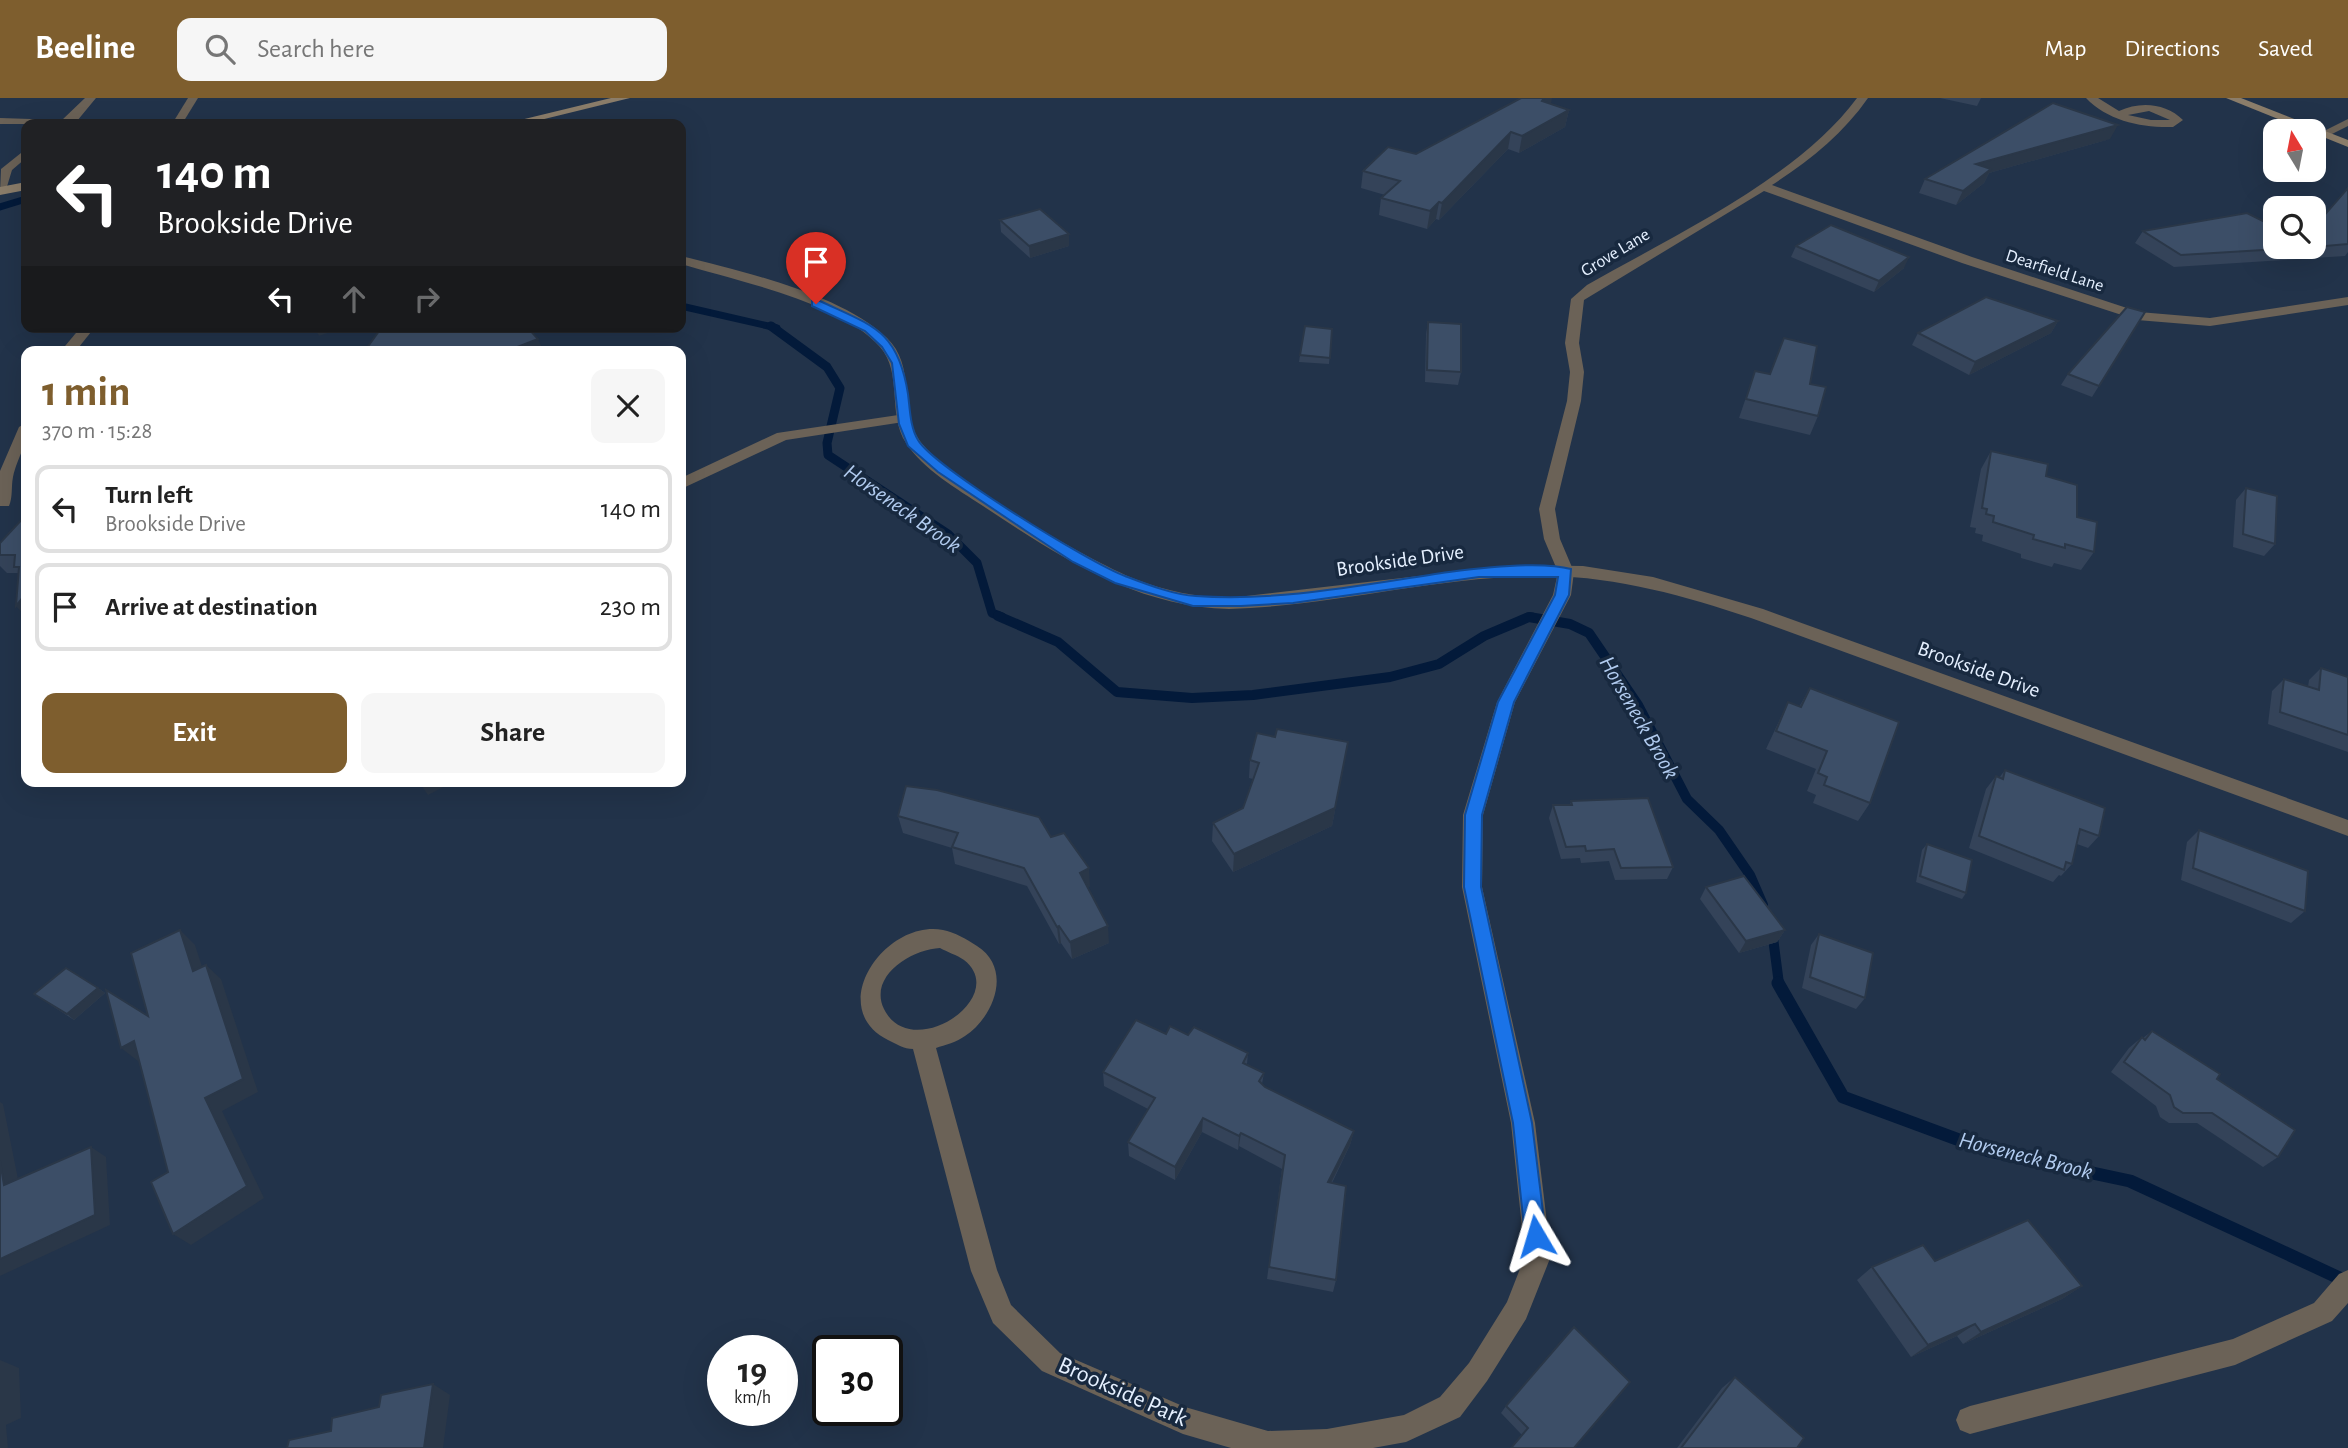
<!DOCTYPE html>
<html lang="en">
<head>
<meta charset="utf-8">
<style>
	body { margin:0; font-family:"Alegreya Sans",sans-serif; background:#f6f6f6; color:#222; height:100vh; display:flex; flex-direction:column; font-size:26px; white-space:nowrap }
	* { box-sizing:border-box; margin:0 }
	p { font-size:23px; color:#767676 }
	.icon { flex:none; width:38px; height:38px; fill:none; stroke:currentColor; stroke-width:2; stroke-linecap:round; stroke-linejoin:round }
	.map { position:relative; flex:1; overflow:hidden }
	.details { position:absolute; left:21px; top:248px; width:665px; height:441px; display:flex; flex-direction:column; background:#fff; border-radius:14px; box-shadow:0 7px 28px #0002 }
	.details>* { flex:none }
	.hud { position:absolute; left:21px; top:21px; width:665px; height:214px; border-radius:14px; box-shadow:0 7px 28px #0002; background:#202124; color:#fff; overflow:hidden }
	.needle { width:46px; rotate:350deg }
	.fabs { position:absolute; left:2263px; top:21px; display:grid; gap:14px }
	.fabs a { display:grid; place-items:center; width:63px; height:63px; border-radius:14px; background:#fff; box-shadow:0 7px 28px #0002; font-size:35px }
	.speed { position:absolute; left:707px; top:1237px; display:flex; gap:14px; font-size:35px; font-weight:700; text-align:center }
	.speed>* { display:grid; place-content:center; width:91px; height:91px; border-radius:50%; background:#fff; box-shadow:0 7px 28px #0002; line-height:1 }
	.speed small { font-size:18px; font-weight:400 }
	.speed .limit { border:4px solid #111; border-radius:10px; background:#fff; color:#111 }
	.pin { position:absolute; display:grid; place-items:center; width:60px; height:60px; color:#fff; margin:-72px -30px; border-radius:50% 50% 50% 0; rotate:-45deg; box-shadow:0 0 7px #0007 }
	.pin .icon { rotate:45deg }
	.me { position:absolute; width:77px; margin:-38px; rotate:353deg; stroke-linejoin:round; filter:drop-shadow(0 0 5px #0008) }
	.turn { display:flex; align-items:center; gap:24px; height:147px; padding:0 21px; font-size:32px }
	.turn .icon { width:91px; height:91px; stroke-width:2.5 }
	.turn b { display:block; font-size:49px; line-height:60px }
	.lanes { display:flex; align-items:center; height:66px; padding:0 21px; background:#0003; justify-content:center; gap:35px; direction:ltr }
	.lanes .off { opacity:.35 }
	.round { display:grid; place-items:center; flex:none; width:74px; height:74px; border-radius:14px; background:#f6f6f6 }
	.headline { display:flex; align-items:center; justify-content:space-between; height:119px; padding:0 21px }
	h1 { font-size:42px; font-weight:700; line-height:52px; color:#7e5e2e }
	.cta { display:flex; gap:14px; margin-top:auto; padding:14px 21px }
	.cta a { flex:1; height:80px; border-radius:14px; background:#7e5e2e; color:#fff; font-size:28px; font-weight:700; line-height:80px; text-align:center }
	.cta a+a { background:#f6f6f6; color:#222 }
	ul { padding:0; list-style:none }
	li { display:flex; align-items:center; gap:21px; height:88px; margin:0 14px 10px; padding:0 7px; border:4px solid #e0e0e0; border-radius:14px }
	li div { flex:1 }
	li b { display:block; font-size:26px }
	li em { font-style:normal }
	header { display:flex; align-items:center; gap:42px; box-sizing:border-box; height:98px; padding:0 35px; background:#7e5e2e; color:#fff }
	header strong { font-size:33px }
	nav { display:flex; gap:38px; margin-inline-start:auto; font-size:24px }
	.search { width:490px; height:63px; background:#f6f6f6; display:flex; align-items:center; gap:18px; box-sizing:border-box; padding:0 24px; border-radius:14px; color:#767676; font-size:26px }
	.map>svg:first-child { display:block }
</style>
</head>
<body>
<header>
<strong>Beeline</strong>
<div class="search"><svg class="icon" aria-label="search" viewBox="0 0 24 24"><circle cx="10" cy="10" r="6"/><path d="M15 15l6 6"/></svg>Search here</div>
<nav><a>Map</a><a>Directions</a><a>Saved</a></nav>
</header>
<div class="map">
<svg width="2348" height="1350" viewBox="0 0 2348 1350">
	<rect width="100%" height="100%" fill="#22334a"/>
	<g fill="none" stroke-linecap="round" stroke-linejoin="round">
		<g stroke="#031a3a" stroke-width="7">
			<polyline points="0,109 26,101"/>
			<polyline points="681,208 777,230"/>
		</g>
		<g stroke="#031a3a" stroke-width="9">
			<polyline points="771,228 827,269 840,290 827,345 828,357 948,436 977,465 992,515 1002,519"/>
			<polyline points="1528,519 1532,519"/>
		</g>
		<g stroke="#031a3a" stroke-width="10">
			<polyline points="998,518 1058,544 1117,594 1192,600 1253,597 1390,579 1439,566 1484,538 1529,519 1570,526 1589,535 1638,607 1687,701 1719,732 1750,777 1763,807"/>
			<polyline points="1772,832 1779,886"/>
		</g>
		<polyline stroke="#031a3a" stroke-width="13" points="1778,885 1843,999 1989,1053 2130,1083 2348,1184"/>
		<g fill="#6b6257" fill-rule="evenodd">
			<polygon points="85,0 96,0 77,23 83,26 0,26 0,20 62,22"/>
			<path d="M2086,0H2098L2119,13C2140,3 2166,5 2183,22L2173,29C2142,30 2108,23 2086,0ZM2149,13L2170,22H2151L2128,17Z"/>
			<polygon points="2348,21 2348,28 2328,38 2318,36"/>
			<polygon points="26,51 26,60 12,72 5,95 0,95 1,71"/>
			<polygon points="81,229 95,229 75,254 60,254"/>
			<polygon points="905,316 910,317 910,323 786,342 681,391 681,380 777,335"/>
			<path d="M26,325C27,351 18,357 13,379C11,389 13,399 9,408H0V373L19,329Z"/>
			<polygon points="2348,1172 2348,1205 2332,1223 2235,1267 1970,1336 1960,1332 1956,1322 1960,1312 1970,1308 2233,1241 2314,1205 2339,1176"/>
		</g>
		<g fill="#6b6257" fill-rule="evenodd">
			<polygon points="188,0 198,0 182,26 172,26"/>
			<path d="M1857,0H1868C1843,36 1809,63 1772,87L1972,159L2139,214L2210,220L2348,199V207L2210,228L2137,222L1962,165L1764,93L1584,202L1579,245L1584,274L1581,303L1555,411L1560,441L1574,474L1571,497L1515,604L1483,717L1482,789L1535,1025L1551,1158L1526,1221L1487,1283L1460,1319L1406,1344L1373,1350H1231L1183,1336L1042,1273L993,1225L971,1173L913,951C904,951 896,946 888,942C824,910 885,821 943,832C954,834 968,842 977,848C1013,871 994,919 965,938C957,944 945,947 936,950L997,1172L1011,1207L1060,1255L1185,1309L1268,1333L1327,1331L1404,1317L1440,1299L1469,1265L1507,1204L1525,1158L1511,1025L1462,789L1463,717L1497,604L1553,497L1558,474L1544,441L1539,411L1567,303L1570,274L1565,245L1571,201L1587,187C1673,138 1798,80 1857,0ZM940,850C947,854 957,857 964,862C1011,899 911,966 884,911C868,878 912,851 940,850Z"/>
		</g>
		<path fill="#6b6257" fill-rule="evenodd" d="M681,158C744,174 839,195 887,240C916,268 899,309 918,340C941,378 1091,464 1135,481C1166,493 1196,499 1229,500L1514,467L1583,468L1653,479L1763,511L2348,722V738L1751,520C1685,498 1618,479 1548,478C1440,477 1336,508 1229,511C1136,509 1058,458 983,408C957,391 923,371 906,345C887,316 903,275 880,249C841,204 737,183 681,166Z"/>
		<g fill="#8b7d6a" fill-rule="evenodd">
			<polygon points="611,0 630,0 524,26 504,26"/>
			<polygon points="2226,0 2241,0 2348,42 2348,49"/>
			<polygon points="26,84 26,92 0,97 0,89"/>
		</g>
	</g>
	<g fill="#344359">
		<polygon points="1940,0 1981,0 1977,8"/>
		<polygon points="1551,6 1569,12 1565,29 1519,55 1508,51 1439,122 1436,121 1427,131 1379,117 1381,100 1385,97 1361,90 1363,73 1416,56"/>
		<polygon points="2110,41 1989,75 1984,85 1956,107 1919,95 1925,81"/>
		<polygon points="2348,90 2348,154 2345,158 2174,169 2135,145 2143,133 2275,129 2314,149"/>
		<polygon points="1000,122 1069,136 1069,148 1030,160 1001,134"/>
		<polygon points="1796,148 1904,170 1874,194 1791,159"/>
		<polygon points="2145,214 2092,299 2061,287 2068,276"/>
		<polygon points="2058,223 2051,235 1969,277 1912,247 1918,235"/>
		<polygon points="1428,224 1461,274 1458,287 1425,284 1426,236"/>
		<polygon points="1332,231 1329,266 1299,264 1300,257"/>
		<polygon points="1755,273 1810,286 1818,318 1810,337 1739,320"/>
		<polygon points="1991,353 2046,378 2077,419 2094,454 2081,472 2054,465 2052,469 2021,460 2021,456 1982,443 1983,437 1975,435 1976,430 1970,429 1981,371"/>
		<polygon points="2246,390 2275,446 2264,458 2233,449 2236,402"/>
		<polygon points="26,417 18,475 7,475 0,468 0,445"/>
		<polygon points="2321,570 2348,579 2348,654 2268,626 2272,593 2284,581 2308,589 2309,582"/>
		<polygon points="1810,590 1870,705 1858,723 1813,705 1816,697 1807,693 1816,671 1766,651 1788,604 1799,609"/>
		<polygon points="1275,639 1348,644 1332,728 1233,774 1212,743 1213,725 1243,710 1253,681 1249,680 1250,662"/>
		<polygon points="2005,672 2099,738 2088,750 2077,746 2072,766 2061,778 2059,777 2053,784 1969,750 1986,691 1996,678 1999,680"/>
		<polygon points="1571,703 1673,769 1667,781 1615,782 1609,763 1581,765 1580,760 1561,761 1549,720 1553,707 1570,707"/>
		<polygon points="898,718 1051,739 1090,788 1088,789 1109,845 1072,861 1061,845 1059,846 1027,788 955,766 952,750 903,735"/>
		<polygon points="2199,732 2305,813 2291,825 2181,782 2187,744"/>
		<polygon points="1927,746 1966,795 1962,801 1916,784 1922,752"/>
		<polygon points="1706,789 1785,832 1777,844 1739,855 1700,801"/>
		<polygon points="1819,836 1865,900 1856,911 1802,890 1811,847"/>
		<polygon points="98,890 105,895 74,922 34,896"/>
		<polygon points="2152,933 2217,981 2278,1059 2263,1069 2197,1025 2169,1025 2160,1019 2156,1008 2111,974 2129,950 2142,939 2143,940"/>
		<polygon points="1188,937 1248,955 1247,966 1264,975 1262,986 1265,989 1354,1033 1350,1047 1332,1085 1336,1182 1333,1194 1267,1181 1282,1071 1239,1048 1238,1052 1202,1034 1175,1082 1129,1058 1128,1044 1148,1011 1104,988 1103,974"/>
		<polygon points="1935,1163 2082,1188 2062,1201 1963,1246 1957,1238 1911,1259 1857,1182 1872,1169"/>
		<polygon points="1735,1279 1797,1350 1677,1350 1722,1290"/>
		<polygon points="1506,1308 1574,1350 1522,1337 1501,1315"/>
	</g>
	<g fill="#2a3748">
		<polygon points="1544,0 1552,0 1551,6 1542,3"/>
		<polygon points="1569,12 1565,29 1519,55 1522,38"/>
		<polygon points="2118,27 2110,41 1989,75 1984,85 1956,107 1976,66"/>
		<polygon points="1511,34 1508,51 1439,122 1442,105"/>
		<polygon points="1439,104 1436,121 1427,131 1430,113"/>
		<polygon points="1069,136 1069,148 1030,160 1029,148"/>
		<polygon points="1909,159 1904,170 1874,194 1879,183"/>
		<polygon points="2058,223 2051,235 1969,277 1975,264"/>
		<polygon points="314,229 345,229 319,238"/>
		<polygon points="538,241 544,254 504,254"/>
		<polygon points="26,495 26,519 16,508"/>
		<polygon points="1348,644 1332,728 1233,774 1234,756"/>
		<polygon points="419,684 453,684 428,697"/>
		<polygon points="1089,770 1090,788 1082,793 1080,775"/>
		<polygon points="1059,828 1061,845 1059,846 1057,829"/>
		<polygon points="1108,828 1109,845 1072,861 1070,844"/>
		<polygon points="180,832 195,847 208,887 193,873"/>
		<polygon points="1785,832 1777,844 1739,855 1746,843"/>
		<polygon points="206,867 221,881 258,994 222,1013 264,1100 191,1147 173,1136 205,1000"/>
		<polygon points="98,890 105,895 74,922 67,916"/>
		<polygon points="134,943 151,957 138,963 121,950"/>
		<polygon points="0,1004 3,1006 21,1096 4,1087 0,1063"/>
		<polygon points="1203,1020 1202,1034 1175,1082 1175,1069"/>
		<polygon points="1354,1033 1350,1047 1325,1097 1328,1084"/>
		<polygon points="1241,1035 1239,1048 1238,1052 1239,1038"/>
		<polygon points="91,1049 106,1059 110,1127 0,1178 0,1161"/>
		<polygon points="2082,1188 2062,1201 1963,1246 1981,1234"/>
		<polygon points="1975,1226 1957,1238 1911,1259 1928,1247"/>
		<polygon points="0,1262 19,1270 21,1320 6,1327 8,1350 0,1350"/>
		<polygon points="433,1286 450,1297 443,1350 424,1350"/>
	</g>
	<g fill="#3c4e67" stroke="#2a3748" stroke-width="2">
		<polygon points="1521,0 1544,0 1542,3 1569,12 1522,38 1511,34 1442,105 1439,104 1430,113 1381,100 1400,83 1363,73 1388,49 1416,56"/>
		<polygon points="2053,5 2118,27 1976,66 1991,71 1963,93 1925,81"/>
		<polygon points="2348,90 2348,146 2314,149 2314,129"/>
		<polygon points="1040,111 1069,136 1029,148 1000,122"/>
		<polygon points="2247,115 2275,129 2275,149 2311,149 2181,157 2143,133"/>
		<polygon points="1831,127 1909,159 1879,183 1796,148"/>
		<polygon points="1986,199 2058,223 1975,264 1918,235"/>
		<polygon points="2127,209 2145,214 2099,288 2068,276"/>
		<polygon points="1428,224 1461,226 1461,274 1427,272"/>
		<polygon points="1305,228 1332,231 1330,260 1300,257"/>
		<polygon points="382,229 527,229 538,241 504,254 364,254"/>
		<polygon points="1784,240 1817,248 1810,286 1826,289 1818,318 1746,301 1755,273 1770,276"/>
		<polygon points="1991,353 2048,366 2046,378 2077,387 2077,419 2097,424 2094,454 2065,446 2065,450 2033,441 2034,437 1993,424 1994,418 1986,416 1987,411 1982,410"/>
		<polygon points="2246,390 2277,398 2275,446 2243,436"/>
		<polygon points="26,417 26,495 16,508 19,469 14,469 15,457 0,457 0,445"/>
		<polygon points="2321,570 2348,579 2348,637 2280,614 2284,581 2319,592"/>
		<polygon points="1810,590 1899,624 1870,705 1824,687 1827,679 1818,675 1827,653 1776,633 1788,604 1801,609"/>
		<polygon points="1277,631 1348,644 1335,710 1234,756 1213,725 1243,710 1259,665 1250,662 1257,635 1275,639"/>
		<polygon points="2005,672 2105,710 2099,738 2080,731 2072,766 2066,764 2064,772 1979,738 1996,678 2003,681"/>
		<polygon points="906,688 937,692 1039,719 1051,739 1064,735 1089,770 1080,775 1108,828 1070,844 1059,828 1057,829 1024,770 952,749 958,735 898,718"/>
		<polygon points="1648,700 1673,769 1621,770 1614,751 1586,753 1585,748 1566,749 1553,707 1572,707 1571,703"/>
		<polygon points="2199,732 2308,773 2305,813 2193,770"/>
		<polygon points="1927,746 1972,762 1966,795 1920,778"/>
		<polygon points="1744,778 1785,832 1746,843 1706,789"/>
		<polygon points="180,832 193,873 206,867 243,981 205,1000 247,1088 173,1136 151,1084 168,1074 134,943 121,950 106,892 148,918 131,855"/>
		<polygon points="1819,836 1873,855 1865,900 1810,879"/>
		<polygon points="66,870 98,890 67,916 34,896"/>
		<polygon points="1136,922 1166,936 1170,928 1188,937 1194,929 1248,955 1243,965 1264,975 1259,983 1265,989 1354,1033 1328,1084 1346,1088 1336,1182 1269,1169 1285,1057 1241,1035 1239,1038 1203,1020 1175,1069 1128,1044 1155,1000 1103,974"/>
		<polygon points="2152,933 2220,976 2217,981 2295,1032 2278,1059 2212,1015 2183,1015 2174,1009 2170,997 2124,964 2142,939 2145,942"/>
		<polygon points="91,1049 95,1117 0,1161 0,1063 4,1087"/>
		<polygon points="2028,1122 2082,1188 1981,1234 1975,1226 1928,1247 1872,1169 1923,1147 1935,1163"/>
		<polygon points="1574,1229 1630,1284 1574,1350 1511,1350 1528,1330 1506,1308"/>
		<polygon points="1735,1279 1804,1340 1797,1350 1681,1350"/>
		<polygon points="433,1286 424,1350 287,1350 289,1342 331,1333 332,1320 379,1309 381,1297"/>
	</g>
	<path fill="#1a73e8" stroke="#114b97" stroke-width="2" d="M812,203H820C873,228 898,232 908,296C910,311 910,329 918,342C934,369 1091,466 1125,478C1146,486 1174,497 1196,498C1280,504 1366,486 1449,474C1479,470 1542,463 1571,471L1569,497L1514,604L1482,717L1481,789L1532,1025L1546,1138L1543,1145L1536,1148L1528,1145L1525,1138L1513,1025L1464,789L1465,717L1498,604L1555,497L1558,479H1479L1293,505L1241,508H1193L1115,485L1073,464L1026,433L938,374L908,348L899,326L892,265L882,249L865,233L812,208Z"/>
	<g text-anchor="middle" stroke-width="7" stroke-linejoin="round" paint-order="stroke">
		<g font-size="18" fill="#e5f0ff" stroke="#18293f">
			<text transform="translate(1615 154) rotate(-31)" y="6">Grove Lane</text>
			<text transform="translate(2055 172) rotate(18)" y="6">Dearfield Lane</text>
		</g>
		<g font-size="21" fill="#e5f0ff" stroke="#18293f">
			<text transform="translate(1400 462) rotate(-8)" y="7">Brookside Drive</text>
			<text transform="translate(1979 571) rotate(20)" y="7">Brookside Drive</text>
		</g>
		<g font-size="23" font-style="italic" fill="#b1cbef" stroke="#18293f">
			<text transform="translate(903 410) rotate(35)" y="8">Horseneck Brook</text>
			<text transform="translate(1640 619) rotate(60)" y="8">Horseneck Brook</text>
			<text transform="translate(2026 1057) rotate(14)" y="8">Horseneck Brook</text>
		</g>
		<g font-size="24" fill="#e5f0ff" stroke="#18293f">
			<text transform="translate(1123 1293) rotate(24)" y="8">Brookside Park</text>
		</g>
	</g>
</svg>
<div class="fabs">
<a><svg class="needle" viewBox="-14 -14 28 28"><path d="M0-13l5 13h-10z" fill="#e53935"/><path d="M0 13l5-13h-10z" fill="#767676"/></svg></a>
<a><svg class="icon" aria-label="search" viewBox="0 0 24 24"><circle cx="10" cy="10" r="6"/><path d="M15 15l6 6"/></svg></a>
</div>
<div class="speed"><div>19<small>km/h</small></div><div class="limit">30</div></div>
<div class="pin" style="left:816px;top:206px;background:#d93025"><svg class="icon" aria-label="arrive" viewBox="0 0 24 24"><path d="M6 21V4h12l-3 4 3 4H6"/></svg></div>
<svg class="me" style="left:1536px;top:1138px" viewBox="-20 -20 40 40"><path d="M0-17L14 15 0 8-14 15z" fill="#1a73e8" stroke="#fff" stroke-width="4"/></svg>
<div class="hud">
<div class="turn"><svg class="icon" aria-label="left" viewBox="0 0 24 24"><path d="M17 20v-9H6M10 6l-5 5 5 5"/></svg><div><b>140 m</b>Brookside Drive</div></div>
<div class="lanes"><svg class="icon" aria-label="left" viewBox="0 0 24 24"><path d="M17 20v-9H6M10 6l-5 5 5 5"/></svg><svg class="icon off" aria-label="ahead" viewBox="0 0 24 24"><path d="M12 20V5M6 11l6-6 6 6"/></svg><svg class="icon off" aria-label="right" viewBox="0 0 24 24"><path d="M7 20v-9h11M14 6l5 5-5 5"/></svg></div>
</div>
<section class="details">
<div class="headline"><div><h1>1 min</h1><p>370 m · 15:28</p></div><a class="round"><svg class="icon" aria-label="close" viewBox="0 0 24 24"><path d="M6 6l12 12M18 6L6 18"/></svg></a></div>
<ul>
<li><svg class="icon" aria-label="left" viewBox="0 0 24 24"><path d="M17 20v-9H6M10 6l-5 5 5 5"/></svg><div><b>Turn left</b><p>Brookside Drive</p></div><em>140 m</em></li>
<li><svg class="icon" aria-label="arrive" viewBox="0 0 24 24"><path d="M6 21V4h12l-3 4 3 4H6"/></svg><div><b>Arrive at destination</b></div><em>230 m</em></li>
</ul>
<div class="cta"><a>Exit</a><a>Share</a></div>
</section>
</div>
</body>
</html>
